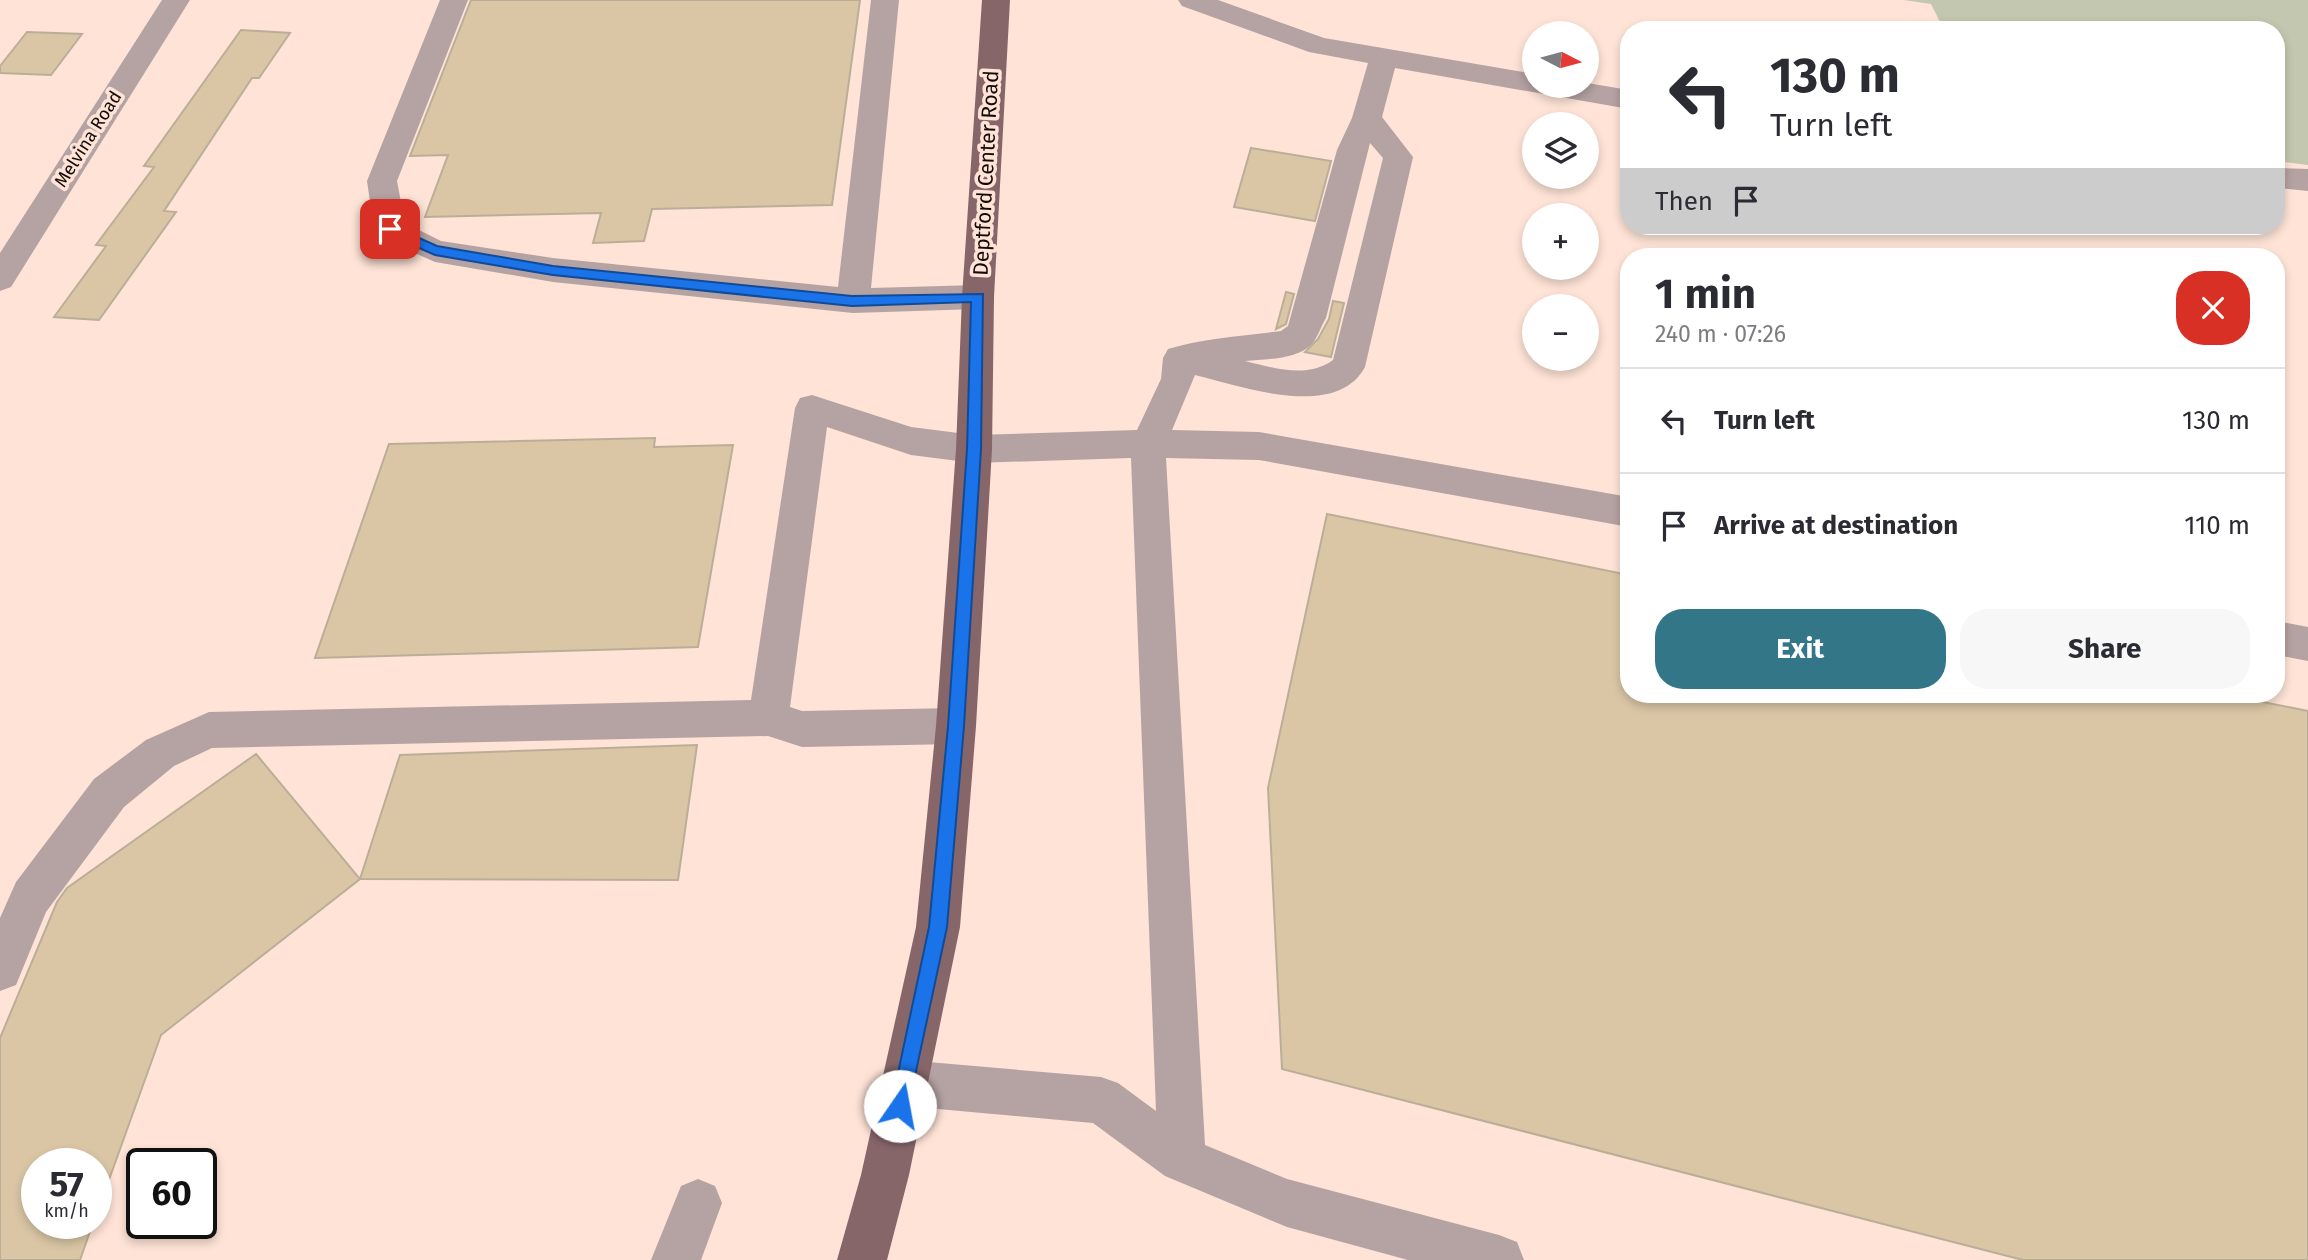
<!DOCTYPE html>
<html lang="en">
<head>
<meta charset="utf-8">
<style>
	body { margin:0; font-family:"Fira Sans",sans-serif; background:#f7f7f7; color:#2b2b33; height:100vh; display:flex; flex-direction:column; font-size:26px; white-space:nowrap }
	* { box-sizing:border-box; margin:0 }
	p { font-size:23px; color:#7c7c81 }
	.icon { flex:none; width:38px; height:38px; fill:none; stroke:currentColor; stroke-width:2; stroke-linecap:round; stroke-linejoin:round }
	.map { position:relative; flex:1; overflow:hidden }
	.sheet { position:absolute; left:1620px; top:248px; width:665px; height:455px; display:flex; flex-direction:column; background:#fff; border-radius:28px; box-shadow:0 4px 10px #0003 }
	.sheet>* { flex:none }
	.guide { position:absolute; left:1620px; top:21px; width:665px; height:214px; border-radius:28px; box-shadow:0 4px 10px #0003; background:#fff; color:#2b2b33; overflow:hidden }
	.needle { width:46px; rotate:96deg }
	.buttons { position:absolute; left:1522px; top:21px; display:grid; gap:14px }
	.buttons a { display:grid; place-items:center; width:77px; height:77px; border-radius:50%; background:#fff; box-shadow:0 4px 10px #0003; font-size:35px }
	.speed { position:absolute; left:21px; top:1148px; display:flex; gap:14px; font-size:35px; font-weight:700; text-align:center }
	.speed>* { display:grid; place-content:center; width:91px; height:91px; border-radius:50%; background:#fff; box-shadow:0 4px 10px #0003; line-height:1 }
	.speed small { font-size:18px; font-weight:400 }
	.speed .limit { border:4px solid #111; border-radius:10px; background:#fff; color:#111 }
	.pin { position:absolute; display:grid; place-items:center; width:60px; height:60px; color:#fff; margin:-30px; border-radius:14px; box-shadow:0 4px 10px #0006 }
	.me { position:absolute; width:77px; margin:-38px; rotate:12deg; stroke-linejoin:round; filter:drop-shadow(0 0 5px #0008) }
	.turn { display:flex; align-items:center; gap:24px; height:147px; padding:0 35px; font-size:32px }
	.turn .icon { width:91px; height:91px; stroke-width:2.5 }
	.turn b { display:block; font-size:49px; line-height:60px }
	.then { display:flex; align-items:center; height:66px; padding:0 35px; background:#0003; gap:14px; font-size:26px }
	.round { display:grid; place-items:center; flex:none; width:74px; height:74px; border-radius:28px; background:#f7f7f7 }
	.head { display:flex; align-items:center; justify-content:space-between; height:119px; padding:0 35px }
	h1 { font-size:42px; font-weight:700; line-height:52px }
	.cta { display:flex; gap:14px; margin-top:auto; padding:14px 35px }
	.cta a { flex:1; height:80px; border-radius:28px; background:#337687; color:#fff; font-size:28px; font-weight:700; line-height:80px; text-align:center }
	.cta a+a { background:#f7f7f7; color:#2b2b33 }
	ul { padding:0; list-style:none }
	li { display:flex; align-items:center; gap:21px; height:105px; padding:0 35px; border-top:2px solid #e1e1e2 }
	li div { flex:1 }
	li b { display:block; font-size:26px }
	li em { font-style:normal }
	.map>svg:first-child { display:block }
</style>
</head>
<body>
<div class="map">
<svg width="2308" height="1260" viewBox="0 0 2308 1260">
	<rect width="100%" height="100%" fill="#fee3d6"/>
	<polygon fill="#c3c7af" points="1904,0 2308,0 2308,165 2277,161 2277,30 1944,30 1931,4"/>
	<g fill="#dac6a5" stroke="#bbae98" stroke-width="2">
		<polygon points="471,0 860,0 832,205 652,209 644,241 593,243 601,213 425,217 448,155 410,156"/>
		<polygon points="241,30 290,33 259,78 252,78 164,211 176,212 99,320 54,317 106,246 96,245 154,167 144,166"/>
		<polygon points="27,32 82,34 51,75 0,73 0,66"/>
		<polygon points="1251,148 1331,161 1315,221 1234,207"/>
		<polygon points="1286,292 1294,294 1286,324 1276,329"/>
		<polygon points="1333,301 1344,303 1331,357 1305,352 1318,339 1329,319"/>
		<polygon points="655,438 654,447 733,445 698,647 315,658 389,444"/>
		<polygon points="1327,514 1629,575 1629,695 2228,695 2308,711 2308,1260 2023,1260 1282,1069 1268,788"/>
		<polygon points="697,745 678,880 360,879 400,755"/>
		<polygon points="256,754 360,879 161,1035 96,1216 96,1164 37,1164 37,1223 93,1223 80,1260 0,1260 0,1038 57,902 67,888"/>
	</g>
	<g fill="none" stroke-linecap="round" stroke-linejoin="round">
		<g fill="#b5a2a3" fill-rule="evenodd">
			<polygon points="162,0 190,0 11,287 0,291 0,253"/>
			<polygon points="440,0 468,0 397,181 405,223 441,241 553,258 838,287 871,0 899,0 871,288 978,285 990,289 994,297 990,305 978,309 853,313 553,282 435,262 379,237 374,229 367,181"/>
			<path d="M1178,0H1218L1324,38L1535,74V86H1587V83L1629,90V109L1395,68L1382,117L1413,157L1365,367C1336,421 1241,386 1195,375L1172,430L1259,432L1629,497V527L1259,460L1166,458L1205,1145L1287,1179L1499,1235L1517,1242L1524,1260H1408L1287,1227L1165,1176L1093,1123L905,1106L889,1099L882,1083L889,1067L905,1060L1101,1077L1118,1083L1156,1111L1131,458L974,463L911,455L827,427L790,707L802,711L956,708L970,713L976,726L970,739L956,744L802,747L768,736L212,748L174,766L124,807L46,912L16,985L0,991V918L16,882L94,779L146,740L209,712L751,700L795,408L800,398L812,395L911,427L974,435L1137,430L1161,379L1163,358L1168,349C1203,338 1243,336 1281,331L1288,326L1337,150L1352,118L1368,63L1309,52L1182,6ZM1370,143L1383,158L1333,360C1307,379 1274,368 1245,361C1265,359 1297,360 1312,344C1318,337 1321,326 1326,318Z"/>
			<polygon points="2277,168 2308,169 2308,191 2277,188"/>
			<polygon points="2277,621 2308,627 2308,661 2277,655"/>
			<polygon points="698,1179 715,1186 722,1203 701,1260 651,1260 681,1186"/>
		</g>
		<polygon fill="#87666a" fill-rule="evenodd" points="982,0 1010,0 994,297 992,449 976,726 960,927 909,1175 887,1260 837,1260 861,1175 916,927 936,726 956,449 962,297"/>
	</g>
	<polygon fill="#1a73e8" stroke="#114b97" stroke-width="2" points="390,225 437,246 553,266 852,296 983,294 981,449 964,726 947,927 907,1113 900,1116 893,1113 891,1106 929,927 948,726 967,449 971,302 852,306 553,275 435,255 385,233 385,226"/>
	<g text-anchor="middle" stroke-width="7" stroke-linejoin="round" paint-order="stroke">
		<g font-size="18" fill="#130b07" stroke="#fee3d6">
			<text transform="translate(88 139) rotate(-58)" y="6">Melvina Road</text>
		</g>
		<g font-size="21" fill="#130b07" stroke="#fee3d6">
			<text transform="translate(986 173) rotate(-87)" y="7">Deptford Center Road</text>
		</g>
	</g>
</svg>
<div class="buttons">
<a><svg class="needle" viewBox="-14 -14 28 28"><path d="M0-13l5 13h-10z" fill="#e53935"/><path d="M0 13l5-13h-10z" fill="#7c7c81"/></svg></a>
<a><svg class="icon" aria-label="layers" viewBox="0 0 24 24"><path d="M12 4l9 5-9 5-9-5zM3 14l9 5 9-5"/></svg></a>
<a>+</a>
<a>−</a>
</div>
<div class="speed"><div>57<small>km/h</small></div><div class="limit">60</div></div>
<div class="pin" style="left:390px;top:229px;background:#d93025"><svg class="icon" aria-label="arrive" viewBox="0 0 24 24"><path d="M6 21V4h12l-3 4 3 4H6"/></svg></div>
<svg class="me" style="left:900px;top:1106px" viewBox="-20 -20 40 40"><circle r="19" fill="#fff"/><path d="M0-13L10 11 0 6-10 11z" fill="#1a73e8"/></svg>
<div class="guide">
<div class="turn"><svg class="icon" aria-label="left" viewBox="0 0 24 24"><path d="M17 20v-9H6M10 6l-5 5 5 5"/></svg><div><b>130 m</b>Turn left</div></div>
<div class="then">Then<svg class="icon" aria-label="arrive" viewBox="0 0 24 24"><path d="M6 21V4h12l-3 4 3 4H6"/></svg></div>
</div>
<section class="sheet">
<div class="head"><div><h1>1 min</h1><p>240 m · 07:26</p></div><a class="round" style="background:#d93025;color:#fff"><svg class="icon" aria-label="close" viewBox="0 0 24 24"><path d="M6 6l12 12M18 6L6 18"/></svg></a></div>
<ul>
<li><svg class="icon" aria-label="left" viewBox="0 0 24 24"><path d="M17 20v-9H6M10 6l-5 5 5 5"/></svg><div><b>Turn left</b></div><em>130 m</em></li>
<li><svg class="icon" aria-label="arrive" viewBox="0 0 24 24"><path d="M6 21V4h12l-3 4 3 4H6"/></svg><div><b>Arrive at destination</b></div><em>110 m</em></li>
</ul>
<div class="cta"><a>Exit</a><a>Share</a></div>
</section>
</div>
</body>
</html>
